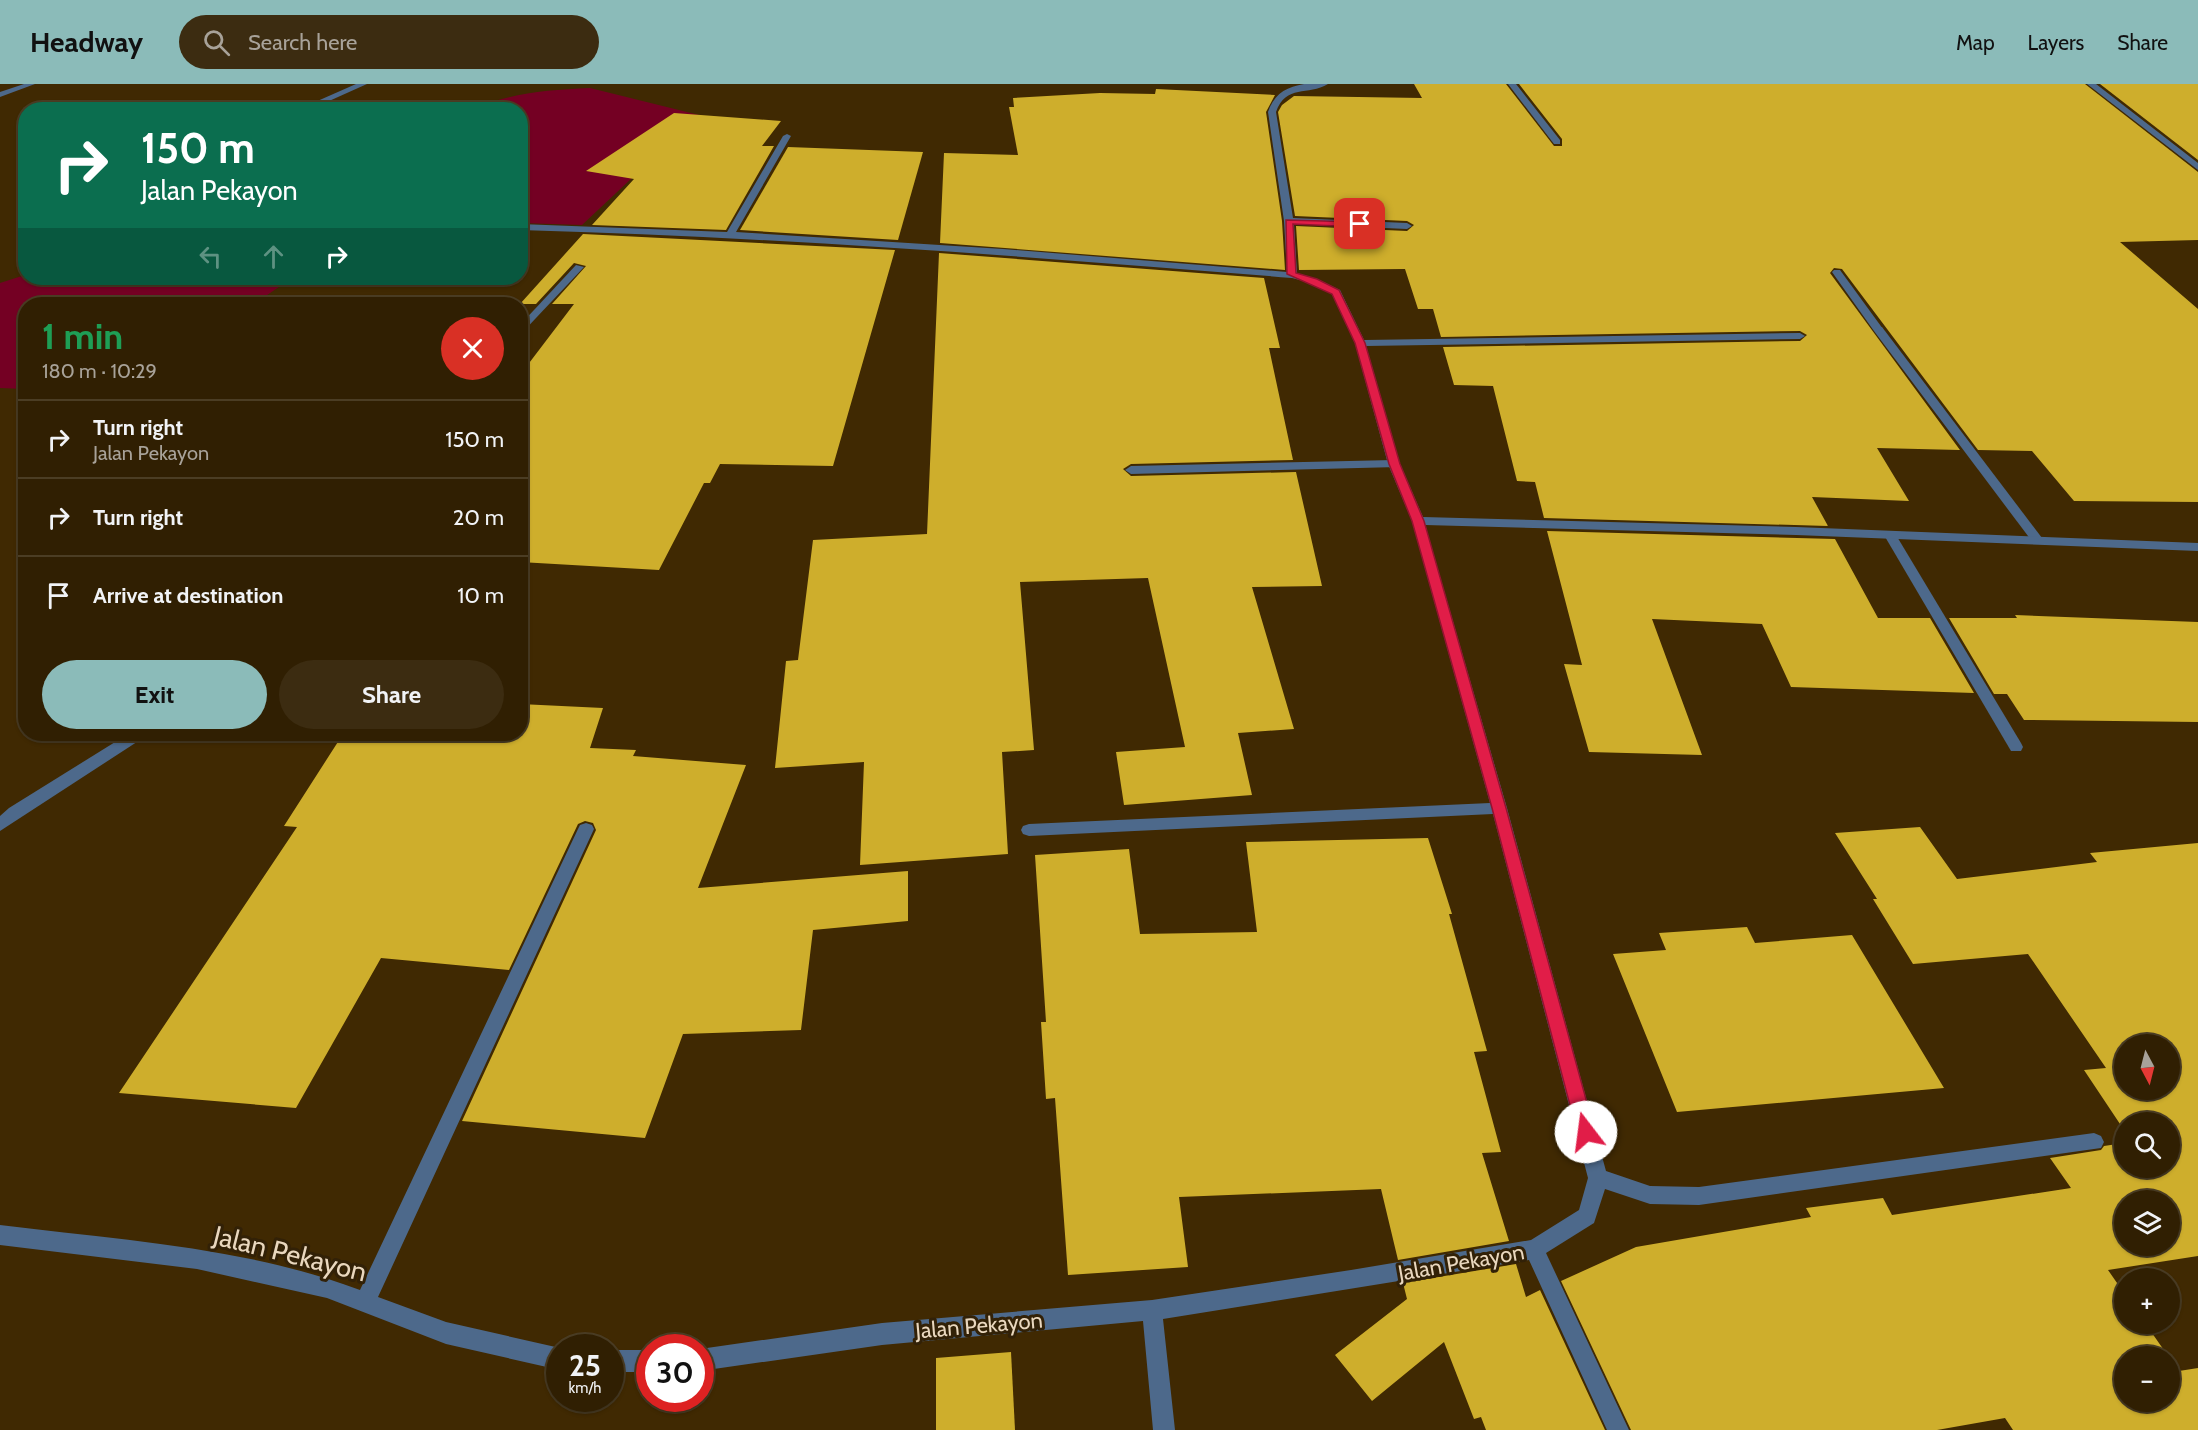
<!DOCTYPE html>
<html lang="en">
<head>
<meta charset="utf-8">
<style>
	body { margin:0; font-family:Cabin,sans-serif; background:#3c2c11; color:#f1f3f6; height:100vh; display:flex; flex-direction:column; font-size:22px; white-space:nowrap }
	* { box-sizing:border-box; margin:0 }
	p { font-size:20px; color:#a8a299 }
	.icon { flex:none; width:33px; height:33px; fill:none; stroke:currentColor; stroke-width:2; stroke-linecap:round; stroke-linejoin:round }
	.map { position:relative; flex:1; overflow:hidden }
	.panel { position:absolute; left:18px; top:213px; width:510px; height:444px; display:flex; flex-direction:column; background:#301f02; border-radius:24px; box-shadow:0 2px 4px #0004,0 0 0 2px #4b3d24 }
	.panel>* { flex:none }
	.hud { position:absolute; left:18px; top:18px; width:510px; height:183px; border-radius:24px; box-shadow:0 2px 4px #0004,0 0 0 2px #4b3d24; background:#0b6e4f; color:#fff; overflow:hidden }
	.needle { width:39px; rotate:173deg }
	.buttons { position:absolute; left:2114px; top:950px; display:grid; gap:12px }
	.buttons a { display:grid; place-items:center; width:66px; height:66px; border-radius:50%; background:#301f02; box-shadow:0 2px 4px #0004,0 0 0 2px #4b3d24; font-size:30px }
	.speed { position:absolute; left:546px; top:1250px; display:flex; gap:12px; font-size:30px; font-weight:700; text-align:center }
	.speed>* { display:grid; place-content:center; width:78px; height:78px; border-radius:50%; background:#301f02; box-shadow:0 2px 4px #0004,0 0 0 2px #4b3d24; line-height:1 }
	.speed small { font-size:15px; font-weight:400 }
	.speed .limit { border:9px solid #d22; background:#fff; color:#111 }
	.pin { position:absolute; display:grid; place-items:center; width:51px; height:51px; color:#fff; margin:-26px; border-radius:12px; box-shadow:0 3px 9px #0006 }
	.me { position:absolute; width:66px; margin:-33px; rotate:345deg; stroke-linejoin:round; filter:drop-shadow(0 0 4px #0008) }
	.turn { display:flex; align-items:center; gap:21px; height:126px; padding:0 24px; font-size:27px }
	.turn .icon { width:78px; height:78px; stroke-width:2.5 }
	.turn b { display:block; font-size:42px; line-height:51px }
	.lanes { display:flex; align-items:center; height:57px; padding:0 24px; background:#0003; justify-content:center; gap:30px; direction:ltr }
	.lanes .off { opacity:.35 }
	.round { display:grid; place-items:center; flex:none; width:63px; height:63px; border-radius:32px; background:#3c2c11 }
	.head { display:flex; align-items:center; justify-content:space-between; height:102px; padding:0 24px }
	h1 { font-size:36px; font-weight:700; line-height:45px; color:#1e9e55 }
	.primary-button { display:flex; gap:12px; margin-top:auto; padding:12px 24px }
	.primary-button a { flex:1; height:69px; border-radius:36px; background:#8bbbb9; color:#111; font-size:24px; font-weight:700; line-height:69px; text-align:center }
	.primary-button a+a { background:#3c2c11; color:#f1f3f6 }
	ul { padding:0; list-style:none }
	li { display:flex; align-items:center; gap:18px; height:78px; padding:0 24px; border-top:2px solid #4b3d24 }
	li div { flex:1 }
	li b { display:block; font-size:22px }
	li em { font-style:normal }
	header { display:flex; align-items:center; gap:36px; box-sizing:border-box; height:84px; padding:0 30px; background:#8bbbb9; color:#111 }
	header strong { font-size:28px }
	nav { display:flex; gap:33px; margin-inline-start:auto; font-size:21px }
	.search { width:420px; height:54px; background:#3c2c11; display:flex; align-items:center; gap:15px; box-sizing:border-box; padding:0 21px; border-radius:33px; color:#a8a299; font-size:22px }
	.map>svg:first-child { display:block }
</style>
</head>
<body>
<header>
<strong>Headway</strong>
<div class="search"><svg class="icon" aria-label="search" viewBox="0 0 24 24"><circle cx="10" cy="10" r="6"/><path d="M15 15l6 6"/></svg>Search here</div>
<nav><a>Map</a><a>Layers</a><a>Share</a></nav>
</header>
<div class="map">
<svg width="2198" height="1346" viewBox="0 0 2198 1346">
	<rect width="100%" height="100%" fill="#402902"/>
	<g fill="#740023">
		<path d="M590,4L699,31L582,141L521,139L520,26H469C511,9 545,6 590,4Z"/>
		<polygon points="25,191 26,194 292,194 254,220 26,220 25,305 0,304 0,199"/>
	</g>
	<g fill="#ceae2c" fill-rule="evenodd">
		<polygon points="1414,0 1506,0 1554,62 1562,62 1562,55 1519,0 2085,0 2198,88 2198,156 2120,158 2198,225 2198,418 2074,417 2032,367 1978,366 1842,185 1834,184 1830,189 1960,366 1877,364 1909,417 1812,413 1828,442 1544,434 1535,398 1517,397 1493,302 1454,301 1443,263 1800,257 1807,251 1800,247 1441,253 1433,225 1418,225 1405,185 1299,186 1296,142 1407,147 1414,141 1407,137 1295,132 1278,28 1282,21 1294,12 1422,14"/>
		<polygon points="2100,0 2198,0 2198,76"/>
		<polygon points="1156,5 1275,11 1266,28 1282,137 1285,186 940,159 944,69 1018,71 1009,23 1014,23 1013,14 1100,9 1155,10"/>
		<polygon points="674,29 781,37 762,62 774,62 726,146 592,141 634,95 586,87"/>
		<polygon points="788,63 923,68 898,156 740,146"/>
		<polygon points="583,150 895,166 833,382 720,380 710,399 704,399 659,486 520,478 520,291 574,220 552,220 586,182 574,179 536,220 520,220"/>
		<polygon points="939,169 1264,194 1280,264 1269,264 1293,376 1131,380 1123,385 1131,392 1296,388 1322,502 1252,503 1294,645 1238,649 1252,711 1124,721 1116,668 1185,663 1148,494 1020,498 1034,666 1002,668 1008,770 860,781 864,678 775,684 786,577 798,576 813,456 927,450"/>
		<polygon points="1547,447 1835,455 1878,534 1930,534 1974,609 1791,603 1762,540 1652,535 1702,671 1589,668 1564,580 1582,581"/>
		<polygon points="2015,531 2198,538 2198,638 2024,636 2007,610 1994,610 1949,534 2017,534"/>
		<polygon points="520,620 603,624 590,664 636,666 633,672 746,681 698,804 908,787 908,837 813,846 801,946 683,950 645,1054 462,1037 596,746 593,739 585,737 578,740 509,886 381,874 296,1024 119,1009 297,743 284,742 343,650 520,650"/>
		<path d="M1920,743L1957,795L2097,778L2090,769L2198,759V1172L2108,1186L2124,1209V1239H2145L2168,1272H2124V1317H2169V1273L2179,1287L2198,1284V1346H2013L2005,1334L1937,1346H1631L1561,1197L1636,1163L1811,1133L1806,1124L1883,1114L1892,1131L2071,1104L2050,1074L2101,1066L2104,1062L2124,1059V1083H2169V1038H2124V1046L2084,986L2106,984L2028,870L1913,880L1873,815H1877L1835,749ZM2124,960H2169V1005H2124ZM2124,1116H2169V1161H2124Z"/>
		<polygon points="1428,754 1452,830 1449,830 1487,967 1474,968 1501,1068 1482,1069 1509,1157 1398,1176 1381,1105 1179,1113 1188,1183 1068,1191 1055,1014 1046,1015 1041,938 1046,938 1035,771 1129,765 1140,850 1257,848 1246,758"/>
		<polygon points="1747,843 1755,859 1852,851 1944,1004 1677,1028 1613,870 1666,866 1659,849"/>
		<polygon points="1516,1180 1526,1213 1540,1206 1605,1346 1486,1346 1481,1333 1474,1335 1444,1258 1372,1317 1335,1271 1407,1215 1403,1199"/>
		<polygon points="1011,1268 1015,1346 936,1346 936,1274"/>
	</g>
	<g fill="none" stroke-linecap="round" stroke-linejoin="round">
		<g fill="#4d698b" fill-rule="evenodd">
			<polygon points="24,0 35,0 0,13 0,8"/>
			<polygon points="1874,243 1882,243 2042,454 2042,460 2034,460 1874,247"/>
			<polygon points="1394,376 1398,377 1398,383 1131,390 1125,386 1131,382"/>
			<polygon points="1890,447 1896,451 2021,659 2023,663 2021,667 2011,667 1884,451"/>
		</g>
		<g fill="#4d698b" fill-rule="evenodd">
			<polygon points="356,0 367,0 309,26 297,26"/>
			<path d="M1304,0H1328C1308,12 1286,0 1276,28L1293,134L1407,139L1412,142L1407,145L1294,140L1297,189L1317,195L1340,206L1364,256L1800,249L1805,252L1800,255L1366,262L1400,380L1423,433L1796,443L2198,459V467L1796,451L1425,441L1507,724L1606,1087L1650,1102L1699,1103L2094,1049L2101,1052L2104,1058L2101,1064L1699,1121L1650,1120L1605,1105L1594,1139L1546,1169L1629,1346H1607L1529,1176L1163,1235L1175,1346H1153L1143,1237L882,1261L700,1287V1265L882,1239L1152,1216L1351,1186L1531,1156L1579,1126L1588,1094L1493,730L1029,752L1023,750L1021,746L1023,742L1029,740L1490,719L1412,437L1388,380L1355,259L1332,210L1311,199L1292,194C1035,173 778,153 520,146V140L727,148L783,52L787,50L791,52L736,148L1003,165L1287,188L1284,137L1268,28C1274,10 1286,3 1304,0Z"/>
			<polygon points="1508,0 1516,0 1560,56 1560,60 1554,60"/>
			<polygon points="2087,0 2096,0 2198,79 2198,86"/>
			<polygon points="576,181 584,183 520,251 520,241"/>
			<polygon points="1834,186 1840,186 1883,245 1882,247 1874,247 1832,188"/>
			<polygon points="128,650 145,650 143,654 0,747 0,732 9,724"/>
			<path d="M586,739L592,741L594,745L378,1213L446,1238L560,1264V1286L446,1260L327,1214L197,1185L0,1161V1141C120,1156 246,1163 360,1206L578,745L580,741Z"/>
			<rect x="610" y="1266" width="40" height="22"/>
		</g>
	</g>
	<polygon fill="#e11d48" stroke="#92132f" stroke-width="1.5" points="1286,136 1360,138 1364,140 1360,143 1293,140 1296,189 1317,195 1339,206 1365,259 1400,380 1424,437 1506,724 1595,1048 1592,1054 1586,1056 1580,1054 1577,1048 1492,724 1412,437 1389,380 1355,259 1332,210 1287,190"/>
	<g text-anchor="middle" stroke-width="6" stroke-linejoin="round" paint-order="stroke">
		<g font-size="22" fill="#e9d7be" stroke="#322107">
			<text transform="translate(1461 1178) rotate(-10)" y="8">Jalan Pekayon</text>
			<text transform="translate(979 1241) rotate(-5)" y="8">Jalan Pekayon</text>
		</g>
		<g font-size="27" fill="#e9d7be" stroke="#322107">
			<text transform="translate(290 1170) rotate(14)" y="9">Jalan Pekayon</text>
		</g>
	</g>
</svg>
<div class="buttons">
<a><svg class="needle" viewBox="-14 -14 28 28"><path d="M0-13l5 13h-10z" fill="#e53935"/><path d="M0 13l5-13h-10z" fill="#a8a299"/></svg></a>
<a><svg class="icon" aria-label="search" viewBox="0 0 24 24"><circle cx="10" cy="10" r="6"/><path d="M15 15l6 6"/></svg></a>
<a><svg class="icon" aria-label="layers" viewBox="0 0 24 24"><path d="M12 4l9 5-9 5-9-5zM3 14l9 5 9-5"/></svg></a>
<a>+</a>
<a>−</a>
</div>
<div class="speed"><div>25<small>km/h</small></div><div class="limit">30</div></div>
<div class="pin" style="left:1360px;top:140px;background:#d93025"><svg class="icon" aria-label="arrive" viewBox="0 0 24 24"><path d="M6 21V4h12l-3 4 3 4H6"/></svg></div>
<svg class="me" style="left:1586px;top:1048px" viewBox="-20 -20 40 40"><circle r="19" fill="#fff"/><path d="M0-13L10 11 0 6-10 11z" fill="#e11d48"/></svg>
<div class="hud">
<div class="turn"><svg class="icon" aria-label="right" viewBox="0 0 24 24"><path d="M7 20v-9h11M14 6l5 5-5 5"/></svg><div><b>150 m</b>Jalan Pekayon</div></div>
<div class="lanes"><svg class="icon off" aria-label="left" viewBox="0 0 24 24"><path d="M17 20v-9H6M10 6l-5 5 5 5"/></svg><svg class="icon off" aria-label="ahead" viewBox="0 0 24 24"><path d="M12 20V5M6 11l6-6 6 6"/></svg><svg class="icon" aria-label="right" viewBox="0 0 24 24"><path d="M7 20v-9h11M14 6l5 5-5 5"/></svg></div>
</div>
<section class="panel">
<div class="head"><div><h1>1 min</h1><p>180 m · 10:29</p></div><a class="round" style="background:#d93025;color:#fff"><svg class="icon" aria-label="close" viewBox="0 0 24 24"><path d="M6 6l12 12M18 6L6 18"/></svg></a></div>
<ul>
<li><svg class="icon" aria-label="right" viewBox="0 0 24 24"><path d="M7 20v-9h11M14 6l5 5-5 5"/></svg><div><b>Turn right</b><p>Jalan Pekayon</p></div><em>150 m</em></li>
<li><svg class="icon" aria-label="right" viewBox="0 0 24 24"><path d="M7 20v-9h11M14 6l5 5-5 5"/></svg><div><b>Turn right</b></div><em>20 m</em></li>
<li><svg class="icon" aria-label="arrive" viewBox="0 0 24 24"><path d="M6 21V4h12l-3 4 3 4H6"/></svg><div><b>Arrive at destination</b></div><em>10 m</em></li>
</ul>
<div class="primary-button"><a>Exit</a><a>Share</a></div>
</section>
</div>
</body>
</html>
